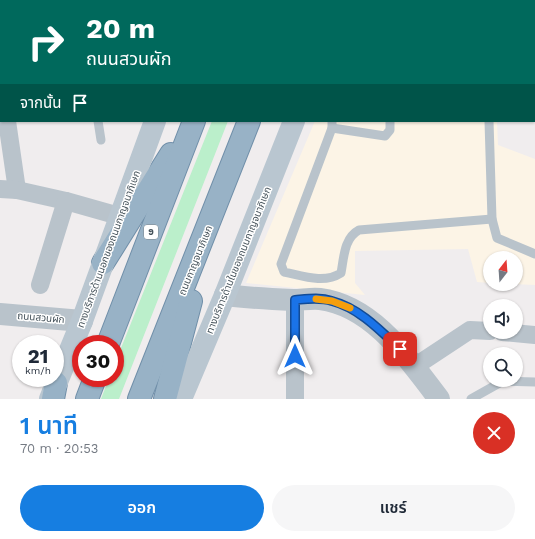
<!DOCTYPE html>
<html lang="th">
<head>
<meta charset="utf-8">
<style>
	body { margin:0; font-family:"Work Sans","Noto Sans Thai",sans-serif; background:#f6f6f7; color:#1f2937; height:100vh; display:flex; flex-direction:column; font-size:15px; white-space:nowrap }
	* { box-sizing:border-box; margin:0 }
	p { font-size:13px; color:#747a83 }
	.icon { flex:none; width:22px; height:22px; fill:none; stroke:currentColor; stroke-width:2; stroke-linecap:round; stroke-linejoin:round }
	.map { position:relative; height:399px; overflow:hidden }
	.side { display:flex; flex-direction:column; background:#fff; flex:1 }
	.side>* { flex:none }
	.guide { position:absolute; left:0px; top:0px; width:535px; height:122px; box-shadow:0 1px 3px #0004; background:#00695c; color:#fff; overflow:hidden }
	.needle { width:26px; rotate:17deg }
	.buttons { position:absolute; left:483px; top:251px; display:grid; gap:8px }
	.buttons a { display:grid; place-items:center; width:40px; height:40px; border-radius:50%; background:#fff; box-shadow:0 1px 3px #0004; font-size:20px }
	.speed { position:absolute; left:12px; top:335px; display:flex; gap:8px; font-size:20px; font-weight:700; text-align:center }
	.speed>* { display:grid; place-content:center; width:52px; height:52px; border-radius:50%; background:#fff; box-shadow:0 1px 3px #0004; line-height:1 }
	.speed small { font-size:10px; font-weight:400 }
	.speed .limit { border:6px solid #d22; background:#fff; color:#111 }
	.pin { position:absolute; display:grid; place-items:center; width:34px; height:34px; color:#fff; margin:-17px; border-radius:8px; box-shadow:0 2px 6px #0006 }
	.me { position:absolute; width:44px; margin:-22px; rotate:0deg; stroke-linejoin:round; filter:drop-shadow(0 0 3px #0008) }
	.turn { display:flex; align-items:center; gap:14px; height:84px; padding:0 20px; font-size:18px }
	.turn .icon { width:52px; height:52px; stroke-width:2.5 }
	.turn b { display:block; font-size:28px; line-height:34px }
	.then { display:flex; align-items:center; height:38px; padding:0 20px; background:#0003; gap:8px; font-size:15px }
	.round { display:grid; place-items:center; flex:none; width:42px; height:42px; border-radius:21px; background:#f6f6f7 }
	.summary { display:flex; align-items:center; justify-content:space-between; height:68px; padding:0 20px }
	h1 { font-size:24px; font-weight:600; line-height:30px; color:#167ee1 }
	.button { display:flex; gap:8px; margin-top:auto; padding:8px 20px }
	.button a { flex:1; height:46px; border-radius:24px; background:#167ee1; color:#fff; font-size:16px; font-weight:600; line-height:46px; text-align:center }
	.button a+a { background:#f6f6f7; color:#1f2937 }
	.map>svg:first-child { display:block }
</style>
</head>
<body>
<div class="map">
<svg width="535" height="399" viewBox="0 0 535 399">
	<rect width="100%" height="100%" fill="#f0edee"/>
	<g fill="#fcf4e6">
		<polygon points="366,0 535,0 535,39 534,1"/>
		<polygon points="315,121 497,121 498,145 535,159 535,285 513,284 516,284 516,258 490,258 490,283 477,282 468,249 355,251 355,283 365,295 246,283"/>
	</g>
	<polygon fill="#bbefcb" points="212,121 228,121 119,399 101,399 109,378 115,378 115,363"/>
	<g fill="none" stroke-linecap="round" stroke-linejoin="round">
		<g stroke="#708fa9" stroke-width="24">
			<g id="trunk">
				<polyline points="241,1 241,0"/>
				<polyline points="295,1 295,0"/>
				<polyline points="103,263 171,154"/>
				<polyline points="108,344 194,121"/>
				<polyline points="53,399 56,383"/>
				<polyline points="87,399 95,378"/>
				<polyline points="139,399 249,121"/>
				<polyline points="165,399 191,301"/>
			</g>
		</g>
		<g stroke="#b9c3cb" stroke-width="9">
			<polyline points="74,0 76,1"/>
			<polyline points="98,121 101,140"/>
			<path d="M332,121V128L281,264L284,272C303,276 324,284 341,273C344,257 344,238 359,230L492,219"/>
			<polyline points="489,121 492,219 497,238 535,254"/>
			<polyline points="332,128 385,136 390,130 390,121"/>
			<polyline points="471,399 503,381 535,382"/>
		</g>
		<g stroke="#b9c3cb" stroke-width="18">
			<polyline points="0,69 1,76"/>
			<polyline points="7,121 17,190"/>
			<polyline points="0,189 17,190 66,201"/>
			<polyline points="40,285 66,201 119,216"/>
			<polyline points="295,300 295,399"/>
			<polyline points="502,332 535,335"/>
			<polyline points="414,367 470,330 490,331"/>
		</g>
		<g stroke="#b9c3cb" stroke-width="22">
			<path d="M225,295C248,298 270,299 293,300C302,300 311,298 320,299C374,306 409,360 439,399"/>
			<polyline points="0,314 82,321"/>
		</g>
		<g stroke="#b9c6d0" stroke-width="22">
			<polyline points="199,1 199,0"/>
			<polyline points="340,1 341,0"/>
			<polyline points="50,399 82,321 155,121"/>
			<polyline points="181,399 225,295 294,121"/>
		</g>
		<use href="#trunk" stroke="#98b2c6" stroke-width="22"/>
	</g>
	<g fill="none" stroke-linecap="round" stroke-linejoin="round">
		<g stroke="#114b97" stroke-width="10">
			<path id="route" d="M295,356V300C307,299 320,297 332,301C359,308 380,330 400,349"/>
		</g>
		<use href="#route" stroke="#1a73e8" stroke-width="7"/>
		<polyline stroke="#f59e0b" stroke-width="7" points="316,299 332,301 350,308"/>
	</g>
	<g text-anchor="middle" stroke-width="3" stroke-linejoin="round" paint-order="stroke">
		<rect fill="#fff" stroke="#7e878c" stroke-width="1" x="144" y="225" width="14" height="14" rx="3"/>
		<g font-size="9" font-weight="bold" fill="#46535b">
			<text x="151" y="235">9</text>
		</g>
		<g font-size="10" fill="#46535b" stroke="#fff">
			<text transform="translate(108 249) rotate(-70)" y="4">ทางบริการด้านนอกของถนนกาญจนาภิเษก</text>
			<text transform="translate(195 260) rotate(-68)" y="4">ถนนกาญจนาภิเษก</text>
			<text transform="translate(238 260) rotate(-68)" y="4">ทางบริการด้านในของถนนกาญจนาภิเษก</text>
			<text transform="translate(41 317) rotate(5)" y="4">ถนนสวนผัก</text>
		</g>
	</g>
</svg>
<div class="buttons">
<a><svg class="needle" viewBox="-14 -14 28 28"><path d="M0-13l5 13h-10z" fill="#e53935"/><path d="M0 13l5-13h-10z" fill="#747a83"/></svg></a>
<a><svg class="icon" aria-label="sound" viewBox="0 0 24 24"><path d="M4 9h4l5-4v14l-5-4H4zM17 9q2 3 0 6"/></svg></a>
<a><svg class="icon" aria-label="search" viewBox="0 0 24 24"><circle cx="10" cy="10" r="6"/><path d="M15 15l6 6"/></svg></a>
</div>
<div class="speed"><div>21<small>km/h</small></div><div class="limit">30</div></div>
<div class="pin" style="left:400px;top:349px;background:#d93025"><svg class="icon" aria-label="arrive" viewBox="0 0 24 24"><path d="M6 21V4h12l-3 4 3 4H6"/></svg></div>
<svg class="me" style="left:295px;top:356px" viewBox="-20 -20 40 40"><path d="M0-17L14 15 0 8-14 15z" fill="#1a73e8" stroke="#fff" stroke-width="4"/></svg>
<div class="guide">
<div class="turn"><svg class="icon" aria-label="right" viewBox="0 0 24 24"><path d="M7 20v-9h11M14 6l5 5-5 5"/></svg><div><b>20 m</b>ถนนสวนผัก</div></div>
<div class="then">จากนั้น<svg class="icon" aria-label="arrive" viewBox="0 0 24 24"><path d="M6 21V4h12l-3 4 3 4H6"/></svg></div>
</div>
</div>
<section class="side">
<div class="summary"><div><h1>1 นาที</h1><p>70 m · 20:53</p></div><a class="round" style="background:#d93025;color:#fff"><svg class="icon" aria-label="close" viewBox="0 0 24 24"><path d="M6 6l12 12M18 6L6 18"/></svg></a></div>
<div class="button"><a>ออก</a><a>แชร์</a></div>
</section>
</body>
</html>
